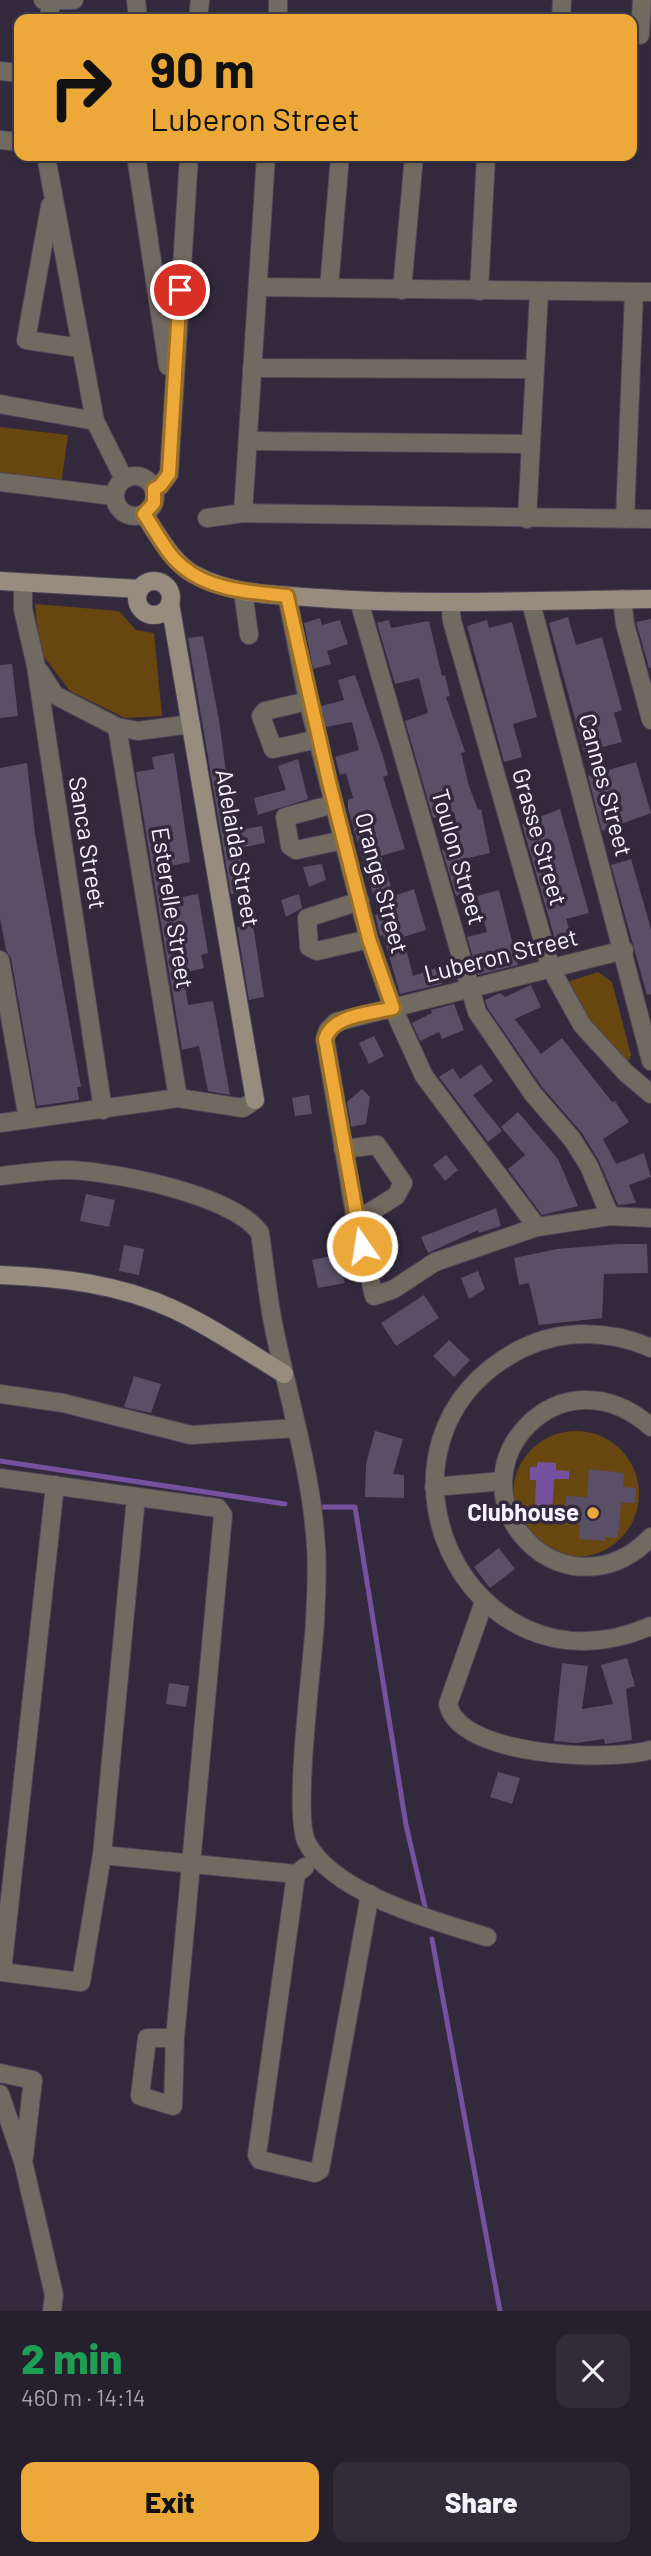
<!DOCTYPE html>
<html lang="en">
<head>
<meta charset="utf-8">
<style>
	body { margin:0; font-family:Barlow,sans-serif; background:#322c3a; color:#f1f3f6; height:100vh; display:flex; flex-direction:column; font-size:26px; white-space:nowrap }
	* { box-sizing:border-box; margin:0 }
	p { font-size:23px; color:#a4a2aa }
	.icon { flex:none; width:38px; height:38px; fill:none; stroke:currentColor; stroke-width:2; stroke-linecap:round; stroke-linejoin:round }
	.map { position:relative; height:2311px; overflow:hidden }
	.sheet { display:flex; flex-direction:column; background:#261f2e; flex:1 }
	.sheet>* { flex:none }
	.banner { position:absolute; left:14px; top:14px; width:623px; height:147px; border-radius:14px; box-shadow:0 2px 5px #0004,0 0 0 2px #423d4a; background:#eca93a; color:#111; overflow:hidden }
	.pin { position:absolute; display:grid; place-items:center; width:60px; height:60px; color:#fff; margin:-30px; border:4px solid #fff; border-radius:50%; box-shadow:0 2px 7px #0007 }
	.me { position:absolute; width:77px; margin:-38px; rotate:347deg; stroke-linejoin:round; filter:drop-shadow(0 0 5px #0008) }
	.turn { display:flex; align-items:center; gap:24px; height:147px; padding:0 21px; font-size:32px }
	.turn .icon { width:91px; height:91px; stroke-width:2.5 }
	.turn b { display:block; font-size:49px; line-height:60px }
	.round { display:grid; place-items:center; flex:none; width:74px; height:74px; border-radius:14px; background:#322c3a }
	.summary { display:flex; align-items:center; justify-content:space-between; height:119px; padding:0 21px }
	h1 { font-size:42px; font-weight:800; line-height:52px; color:#1e9e55 }
	.button { display:flex; gap:14px; margin-top:auto; padding:14px 21px }
	.button a { flex:1; height:80px; border-radius:14px; background:#eca93a; color:#111; font-size:28px; font-weight:800; line-height:80px; text-align:center }
	.button a+a { background:#322c3a; color:#f1f3f6 }
	.map>svg:first-child { display:block }
</style>
</head>
<body>
<div class="map">
<svg width="651" height="2311" viewBox="0 0 651 2311">
	<rect width="100%" height="100%" fill="#32293d"/>
	<g fill="#67460f">
		<polygon points="0,427 68,435 61,485 0,477"/>
		<polygon points="35,604 119,611 136,630 154,633 162,716 125,718 70,691 45,658 39,643"/>
		<polygon points="598,972 612,982 631,1055 629,1060 621,1063 602,1046 567,982"/>
		<circle cx="576" cy="1494" r="63"/>
	</g>
	<polygon fill="#7651a0" points="537,1462 556,1463 556,1470 569,1471 569,1479 554,1479 552,1510 535,1509 536,1480 530,1480 530,1467 537,1467"/>
	<g fill="none" stroke-linecap="round" stroke-linejoin="round">
		<g stroke="#7651a0" stroke-width="5">
			<polyline points="0,1461 285,1504"/>
			<polyline points="314,1507 355,1507 406,1825 426,1911"/>
			<polyline points="432,1939 500,2311"/>
		</g>
	</g>
	<g fill="#595067">
		<polygon points="568,617 576,645 602,637 622,710 614,713 622,742 584,752 549,623"/>
		<polygon points="320,618 322,625 340,620 348,644 327,651 331,664 313,669 304,623"/>
		<polygon points="651,619 651,668 649,668 636,622"/>
		<polygon points="389,620 391,628 429,621 442,676 445,675 450,696 446,697 465,752 461,753 469,786 478,810 481,809 490,853 464,859 473,890 456,896 442,850 461,844 454,812 433,818 405,721 428,713 419,678 395,684 377,623"/>
		<polygon points="487,620 489,628 512,622 537,717 513,724 522,757 504,762 467,626"/>
		<polygon points="203,636 219,720 234,831 262,826 265,843 239,848 246,891 231,894 188,638"/>
		<polygon points="12,664 18,716 0,718 0,665"/>
		<polygon points="355,675 383,756 388,775 383,777 405,849 381,856 394,896 414,889 426,930 403,937 413,976 436,968 442,984 400,994 383,935 380,936 375,915 379,914 348,809 348,800 353,798 346,773 340,775 335,757 359,750 352,722 326,727 321,706 344,700 338,680"/>
		<polygon points="174,753 190,862 166,867 172,899 198,894 208,953 201,955 204,968 183,973 188,1005 213,1001 230,1095 208,1091 199,1046 182,1050 136,772 154,769 152,757"/>
		<polygon points="298,759 308,799 258,815 254,798 286,790 278,766"/>
		<polygon points="636,762 651,813 602,831 588,776"/>
		<polygon points="27,763 35,834 81,1087 77,1087 79,1100 37,1106 11,958 6,950 0,918 0,768"/>
		<polygon points="560,809 589,913 566,919 574,945 558,950 522,824"/>
		<polygon points="631,859 651,929 651,994 647,995 611,865"/>
		<polygon points="322,864 326,880 309,887 303,867"/>
		<polygon points="499,890 518,965 478,975 467,937 487,932 477,896"/>
		<polygon points="299,894 302,908 286,917 281,900"/>
		<polygon points="253,925 264,997 249,1000 237,927"/>
		<polygon points="531,985 541,1007 515,1019 541,1054 562,1038 612,1102 615,1101 629,1122 603,1139 616,1164 644,1153 651,1177 629,1185 636,1203 618,1205 599,1161 582,1133 542,1087 487,1007 485,1000 500,993 505,997"/>
		<polygon points="454,1004 464,1030 442,1039 439,1032 420,1041 412,1023 432,1013 431,1010"/>
		<polygon points="374,1036 384,1056 369,1064 359,1043"/>
		<polygon points="481,1064 493,1081 473,1095 502,1131 488,1142 439,1077 453,1068 460,1079"/>
		<polygon points="362,1089 370,1097 366,1124 351,1127 347,1102"/>
		<polygon points="309,1095 312,1114 295,1116 292,1098"/>
		<polygon points="518,1112 558,1159 578,1206 542,1215 508,1169 525,1155 501,1127"/>
		<polygon points="446,1155 458,1170 445,1181 433,1165"/>
		<polygon points="86,1194 115,1200 109,1227 80,1221"/>
		<polygon points="496,1208 501,1226 479,1233 478,1230 428,1253 421,1237"/>
		<polygon points="618,1244 647,1244 648,1273 604,1274 602,1318 539,1325 529,1283 519,1285 514,1258 557,1249"/>
		<polygon points="124,1245 144,1249 139,1275 119,1271"/>
		<polygon points="336,1255 345,1283 318,1288 312,1260"/>
		<polygon points="478,1271 485,1289 469,1299 461,1278"/>
		<polygon points="424,1295 439,1318 396,1346 381,1323"/>
		<polygon points="449,1340 470,1360 454,1377 433,1356"/>
		<polygon points="134,1376 161,1384 151,1413 124,1407"/>
		<polygon points="375,1431 403,1439 393,1474 404,1475 404,1498 365,1497 366,1464"/>
		<polygon points="589,1469 624,1473 623,1487 636,1488 635,1503 621,1503 618,1538 606,1537 606,1541 579,1539 580,1524 564,1523 566,1496 587,1497"/>
		<polygon points="499,1548 515,1569 490,1588 474,1567"/>
		<polygon points="627,1658 635,1686 626,1689 632,1740 605,1744 604,1739 576,1743 554,1741 562,1663 588,1666 582,1709 613,1704 601,1665"/>
		<polygon points="169,1683 189,1686 186,1707 166,1704"/>
		<polygon points="498,1772 520,1778 512,1804 490,1797"/>
	</g>
	<g fill="none" stroke-linecap="round" stroke-linejoin="round">
		<g stroke="#4e4558" stroke-width="20">
			<g id="street">
				<polyline points="43,0 74,0"/>
				<polyline points="136,0 138,19"/>
				<polyline points="49,19 51,0"/>
				<polyline points="198,19 200,0"/>
				<polyline points="278,19 278,0"/>
				<polyline points="561,19 562,0"/>
				<polyline points="640,35 642,0"/>
				<polyline points="0,71 19,73"/>
				<polyline points="0,140 19,142"/>
				<polyline points="46,156 95,421 124,479"/>
				<polyline points="136,156 168,366"/>
				<polyline points="50,206 26,340 80,348"/>
				<polyline points="258,287 651,292"/>
				<polyline points="329,288 340,156"/>
				<polyline points="402,290 414,156"/>
				<polyline points="479,291 486,156"/>
				<polyline points="252,368 535,369"/>
				<polyline points="0,404 95,421"/>
				<polyline points="248,441 531,444"/>
				<circle cx="135" cy="496" r="20"/>
				<polyline points="0,482 114,496"/>
				<polyline points="154,489 160,486 169,474 189,156"/>
				<polyline points="243,513 266,156"/>
				<polyline points="207,518 243,513 651,519"/>
				<polyline points="527,519 539,292"/>
				<polyline points="625,519 634,292"/>
				<polyline points="23,583 23,609 36,666 103,1110"/>
				<polyline points="243,591 249,635"/>
				<polyline points="287,596 308,701 334,804 369,939 393,1008 424,1076 537,1227"/>
				<polyline points="622,599 625,624 651,720"/>
				<polyline points="359,601 477,1012 533,1094 572,1139 589,1166 610,1216"/>
				<polyline points="450,602 452,621 551,969 582,1025 626,1073 651,1094"/>
				<polyline points="531,603 651,1061"/>
				<polyline points="40,672 55,695 117,727 138,731 191,724"/>
				<polyline points="308,701 265,711 261,716 273,749 318,739"/>
				<polyline points="117,727 178,1098"/>
				<polyline points="334,804 285,817 290,846 296,850 344,840"/>
				<polyline points="360,901 307,918 309,947 317,951 369,939"/>
				<polyline points="624,950 336,1022 328,1030 325,1039 356,1221 374,1296 394,1289 435,1262 537,1227 610,1216 651,1218"/>
				<polyline points="0,960 28,1119"/>
				<polyline points="0,1123 178,1098 243,1108 255,1100"/>
				<polyline points="343,1149 377,1145 403,1183 396,1196 356,1221"/>
				<path d="M0,1176C23,1174 47,1169 70,1170C116,1172 234,1195 260,1233C265,1267 268,1301 275,1333C290,1404 312,1475 316,1547C318,1571 316,1597 315,1621C313,1662 292,1816 307,1843C334,1894 435,1921 487,1937"/>
				<path d="M651,1348C611,1330 563,1329 523,1348C343,1438 465,1707 651,1626"/>
				<polyline points="0,1394 63,1403 191,1435 297,1428"/>
				<path d="M651,1427C560,1346 454,1465 528,1542C541,1555 556,1563 574,1566C605,1570 630,1559 651,1537"/>
				<polyline points="0,1478 218,1508 223,1515 175,2038 173,2106 140,2096 147,2038 175,2038"/>
				<polyline points="55,1485 2,1972 81,1982 102,1855 136,1497"/>
				<polyline points="434,1487 503,1481"/>
				<path d="M484,1602L448,1704C459,1757 608,1762 651,1750"/>
				<polyline points="102,1855 296,1874 305,1867"/>
				<polyline points="296,1874 257,2155 260,2160 315,2173 320,2170 370,1894"/>
				<polyline points="0,2073 33,2080 24,2157"/>
				<polyline points="0,2094 23,2161 54,2295 52,2311"/>
			</g>
		</g>
		<g stroke="#4e4558" stroke-width="20">
			<g id="secondary">
				<path d="M144,514C158,535 172,563 195,575C232,595 278,595 320,598C430,606 541,600 651,599"/>
				<polyline points="0,581 140,589"/>
				<circle cx="154" cy="598" r="17"/>
				<polyline points="170,603 255,1100"/>
				<path d="M0,1275C59,1277 119,1284 173,1309C212,1327 248,1352 284,1374"/>
			</g>
		</g>
		<use href="#street" stroke="#716a61" stroke-width="18"/>
		<use href="#secondary" stroke="#978c7d" stroke-width="18"/>
	</g>
	<g fill="none" stroke-linecap="round" stroke-linejoin="round">
		<g stroke="#996e26" stroke-width="18">
			<path id="route" d="M180,290L169,474L160,486L154,489V503L144,514C156,531 167,555 183,567C211,591 253,592 287,596L329,782L369,939L393,1008C371,1014 333,1014 325,1039L362,1246"/>
		</g>
		<use href="#route" stroke="#eca93a" stroke-width="12"/>
	</g>
	<circle fill="#eca93a" stroke="#32293d" stroke-width="2.5" cx="593" cy="1513" r="7"/>
	<g text-anchor="middle" stroke-width="7" stroke-linejoin="round" paint-order="stroke">
		<g font-size="24" fill="#f7f2fd" stroke="#32293d">
			<text transform="translate(605 785) rotate(75)" y="8">Cannes Street</text>
			<text transform="translate(539 837) rotate(74)" y="8">Grasse Street</text>
			<text transform="translate(87 843) rotate(81)" y="8">Sanca Street</text>
			<text transform="translate(237 848) rotate(80)" y="8">Adelaida Street</text>
			<text transform="translate(458 857) rotate(74)" y="8">Toulon Street</text>
			<text transform="translate(381 883) rotate(75)" y="8">Orange Street</text>
			<text transform="translate(172 908) rotate(81)" y="8">Esterelle Street</text>
			<text transform="translate(501 956) rotate(-14)" y="8">Luberon Street</text>
		</g>
		<g font-size="24" font-weight="bold" fill="#f7f2fd" stroke="#32293d" text-anchor="end">
			<text x="579" y="1521">Clubhouse</text>
		</g>
	</g>
</svg>
<div class="pin" style="left:180px;top:290px;background:#d93025"><svg class="icon" aria-label="arrive" viewBox="0 0 24 24"><path d="M6 21V4h12l-3 4 3 4H6"/></svg></div>
<svg class="me" style="left:362px;top:1246px" viewBox="-20 -20 40 40"><circle r="17" fill="#eca93a" stroke="#fff" stroke-width="3"/><path d="M0-11L8 9 0 5-8 9z" fill="#fff"/></svg>
<div class="banner">
<div class="turn"><svg class="icon" aria-label="right" viewBox="0 0 24 24"><path d="M7 20v-9h11M14 6l5 5-5 5"/></svg><div><b>90 m</b>Luberon Street</div></div>
</div>
</div>
<section class="sheet">
<div class="summary"><div><h1>2 min</h1><p>460 m · 14:14</p></div><a class="round"><svg class="icon" aria-label="close" viewBox="0 0 24 24"><path d="M6 6l12 12M18 6L6 18"/></svg></a></div>
<div class="button"><a>Exit</a><a>Share</a></div>
</section>
</body>
</html>
